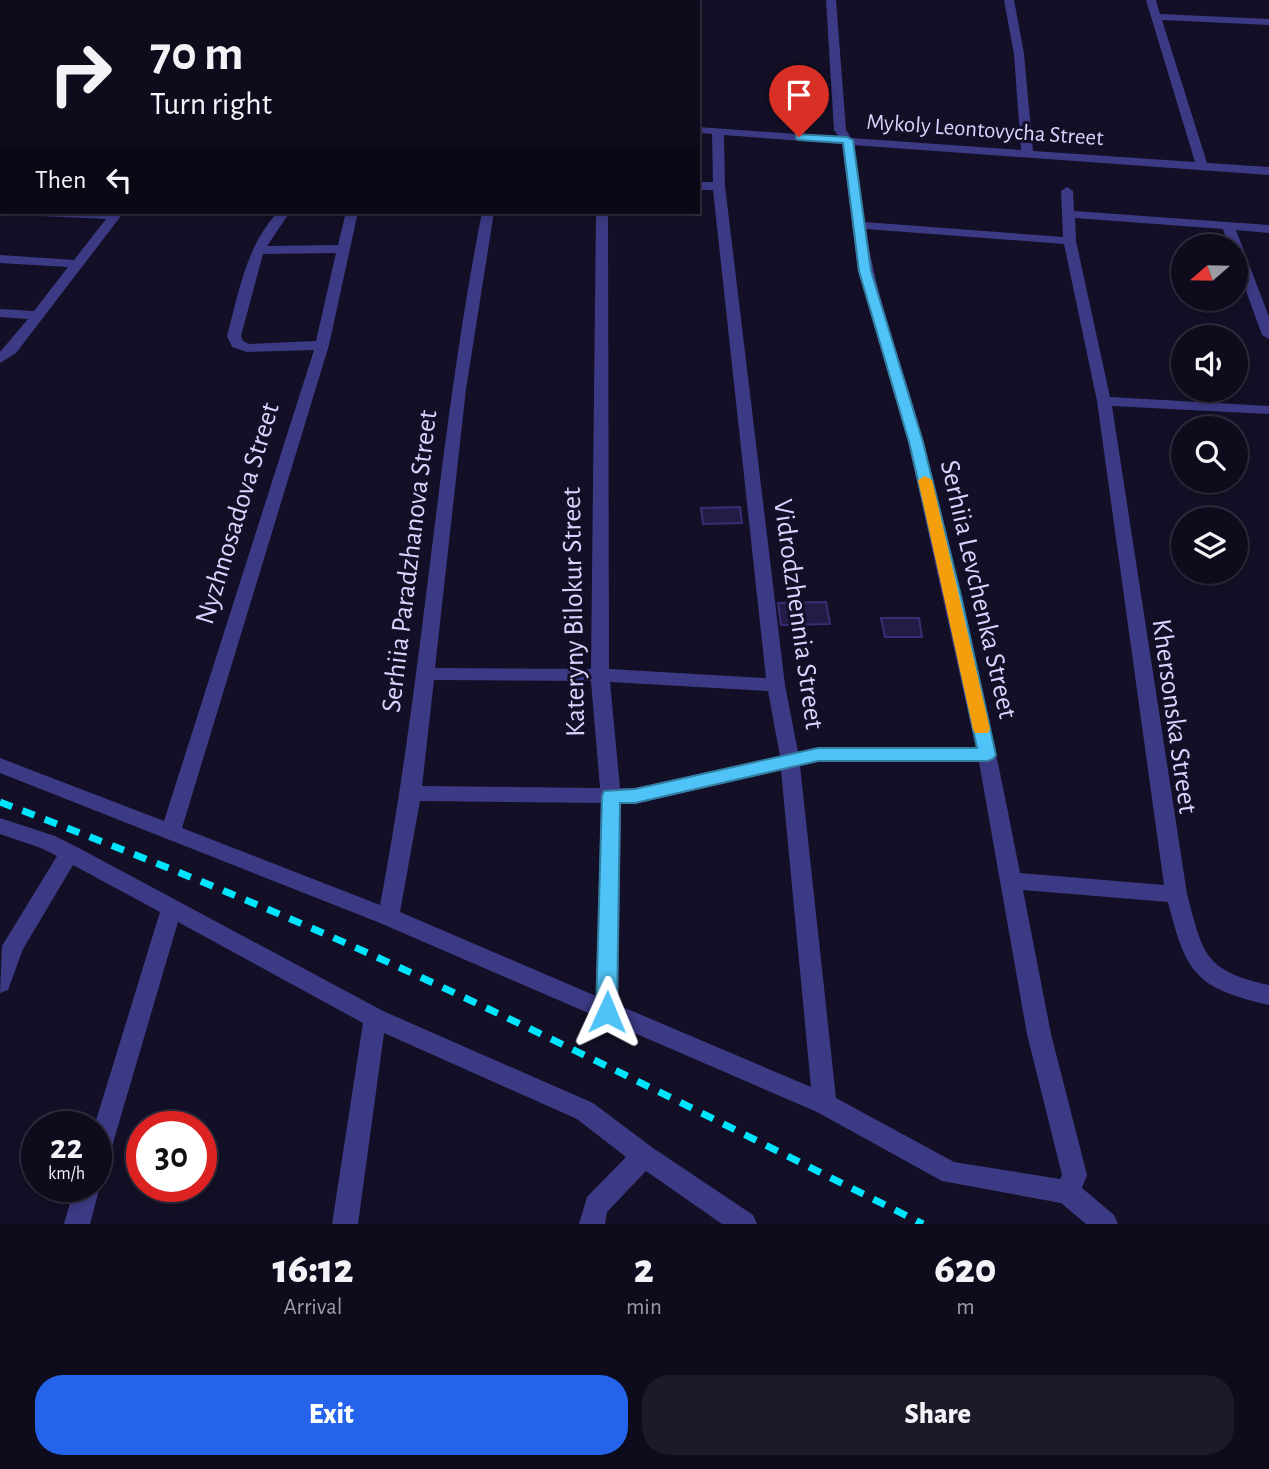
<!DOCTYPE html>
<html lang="en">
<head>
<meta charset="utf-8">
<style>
	body { margin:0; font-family:"Alegreya Sans",sans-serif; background:#1c1929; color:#f1f3f6; height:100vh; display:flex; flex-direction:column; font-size:26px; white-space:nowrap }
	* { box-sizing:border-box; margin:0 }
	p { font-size:23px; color:#9b9ba3 }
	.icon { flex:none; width:38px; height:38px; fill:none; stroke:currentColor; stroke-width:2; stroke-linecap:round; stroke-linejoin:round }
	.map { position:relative; height:1224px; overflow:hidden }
	.side { display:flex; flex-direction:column; background:#0e0b1c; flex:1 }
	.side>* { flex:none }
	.guide { position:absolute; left:0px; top:0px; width:700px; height:214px; box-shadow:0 4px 10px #0003,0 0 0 2px #2e2b3b; background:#0e0b1c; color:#f1f3f6; overflow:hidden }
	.needle { width:46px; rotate:250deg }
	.tools { position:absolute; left:1171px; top:234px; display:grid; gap:14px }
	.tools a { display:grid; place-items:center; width:77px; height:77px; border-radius:50%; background:#0e0b1c; box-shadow:0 4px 10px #0003,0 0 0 2px #2e2b3b; font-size:35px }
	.speed { position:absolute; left:21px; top:1111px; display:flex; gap:14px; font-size:35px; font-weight:700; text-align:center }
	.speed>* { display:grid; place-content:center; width:91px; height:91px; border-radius:50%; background:#0e0b1c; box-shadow:0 4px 10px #0003,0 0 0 2px #2e2b3b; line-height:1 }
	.speed small { font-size:18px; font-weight:400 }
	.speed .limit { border:10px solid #d22; background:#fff; color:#111 }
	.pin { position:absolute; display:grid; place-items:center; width:60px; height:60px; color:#fff; margin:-72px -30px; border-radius:50% 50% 50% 0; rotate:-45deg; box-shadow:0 0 7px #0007 }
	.pin .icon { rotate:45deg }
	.me { position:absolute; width:77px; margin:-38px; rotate:1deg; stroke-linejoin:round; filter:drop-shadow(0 0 5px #0008) }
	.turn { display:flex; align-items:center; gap:24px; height:147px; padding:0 35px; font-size:32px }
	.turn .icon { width:91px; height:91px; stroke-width:2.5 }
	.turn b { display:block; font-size:49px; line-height:60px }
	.then { display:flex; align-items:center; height:66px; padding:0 35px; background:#0003; gap:14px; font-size:26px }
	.eta { display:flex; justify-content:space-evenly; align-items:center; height:119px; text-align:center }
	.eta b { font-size:42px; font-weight:800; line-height:49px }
	.action { display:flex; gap:14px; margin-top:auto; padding:14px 35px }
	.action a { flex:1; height:80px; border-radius:28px; background:#2563eb; color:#fff; font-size:28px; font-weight:800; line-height:80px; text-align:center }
	.action a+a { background:#1c1929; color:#f1f3f6 }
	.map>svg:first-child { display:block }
</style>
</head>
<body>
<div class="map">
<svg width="1269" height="1224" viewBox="0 0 1269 1224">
	<rect width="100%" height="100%" fill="#130f26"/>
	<g fill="#241b47" stroke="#3b2d73" stroke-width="2">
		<polygon points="740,507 742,523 703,524 701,508"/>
		<polygon points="826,602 830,624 781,625 778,603"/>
		<polygon points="881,618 919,618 922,637 885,637"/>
	</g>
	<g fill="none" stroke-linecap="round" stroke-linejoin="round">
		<g fill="#3d3a85" fill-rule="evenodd">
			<polygon points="85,0 134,0 136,2 86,2"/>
			<polygon points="315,0 325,0 314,2"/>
			<polygon points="442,0 452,0 441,2"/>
			<polygon points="522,0 552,0 553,1 523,2"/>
			<path d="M826,0H836L846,130L851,138L1021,150L1014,54L1004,0H1014L1024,54L1033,151L1195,162L1146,0H1156L1160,14L1269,19V25L1162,20L1207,163L1269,167V175L853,145L864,222L1063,237L1061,191L1067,187L1073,191L1074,211L1269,225V233L1236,230L1269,317V339L1262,335L1236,263V247H1229L1223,229L1075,218L1076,241L1110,397L1269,406V414L1112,406L1187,894C1203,954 1204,971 1269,985V1005C1195,988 1186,973 1168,902L1023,890L1051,1034L1087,1175L1082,1188L1114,1215L1118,1224H1086L1061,1203L942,1181L817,1112L380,923L0,773V758L164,821L314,350L247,352L232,347L227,336C239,292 246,246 278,212H290L267,246L338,245L346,212H358L329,345L182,828L380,905C424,675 437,441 482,212H494L466,389L435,668L591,669L596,212H608L609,669L766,678L713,190H698V182H713L712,134L698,133V127L839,137L834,130ZM724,135L842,144L858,271L908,441L976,748H818L798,752L785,685L725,186ZM866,229L1064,244L1097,401L1164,885L1020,873C992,729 961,586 924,444C906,372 876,303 866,229ZM336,253L316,341L249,344L243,341L241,336L263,254ZM434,680L591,681L600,788L422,786ZM610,682L768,691L780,756L635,788H620ZM818,762H979L1027,1034L1062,1175L1060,1179L954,1162L836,1098L800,766ZM781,770L811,1087L618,1005L621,803L635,804ZM420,801L601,803L596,996L400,912Z"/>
			<rect x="0" y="22" width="2" height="6"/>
			<rect x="0" y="53" width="2" height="6"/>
			<rect x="0" y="86" width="2" height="6"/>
			<rect x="0" y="123" width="2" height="6"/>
			<rect x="0" y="161" width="2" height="8"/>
			<polygon points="0,206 2,212 6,213 0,214"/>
			<polygon points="33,212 124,212 16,353 0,363 0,352 28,319 0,317 0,309 34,311 68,267 0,263 0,255 74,260 106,219 39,216"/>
			<polygon points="0,818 55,836 77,847 383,1011 593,1103 653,1148 753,1215 757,1224 722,1224 646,1171 607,1212 605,1224 579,1224 587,1197 626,1157 577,1119 384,1033 358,1224 332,1224 363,1023 178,922 108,1160 105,1168 96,1172 96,1127 94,1127 160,912 73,865 23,949 8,990 0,993 2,946 57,856 41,848 0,834"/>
			<polygon points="96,1177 100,1186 90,1224 64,1224 75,1186 96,1186"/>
		</g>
		<path stroke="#00e5ff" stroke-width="7" stroke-dasharray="13 11" stroke-linecap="butt" d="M0,802C128,851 256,902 381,959C564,1042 743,1134 923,1224"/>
	</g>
	<polygon fill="#4fc3f7" stroke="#337fa1" stroke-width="2" points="796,134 847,137 853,140 871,271 923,442 962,600 996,755 993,759 987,761 818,761 635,803 620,803 617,1012 614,1018 607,1020 599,1018 596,1012 602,796 604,791 635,789 818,748 977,748 946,600 909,442 859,271 843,143 799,140 796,139"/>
	<polygon fill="#f59e0b" points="925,476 932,480 990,729 988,733 975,733 973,729 918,480"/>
	<g text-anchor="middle" stroke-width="6" stroke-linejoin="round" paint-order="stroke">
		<g font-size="23" fill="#d9d4ff" stroke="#130f26">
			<text transform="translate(985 129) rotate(4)" y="8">Mykoly Leontovycha Street</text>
		</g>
		<g font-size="28" fill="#d9d4ff" stroke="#130f26">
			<text transform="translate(236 513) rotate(-73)" y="10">Nyzhnosadova Street</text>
			<text transform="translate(408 561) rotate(-83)" y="10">Serhiia Paradzhanova Street</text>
			<text transform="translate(980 589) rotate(77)" y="10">Serhiia Levchenka Street</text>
			<text transform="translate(572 612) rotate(-91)" y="10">Kateryny Bilokur Street</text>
			<text transform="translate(800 614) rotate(82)" y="10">Vidrodzhennia Street</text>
			<text transform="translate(1176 716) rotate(82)" y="10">Khersonska Street</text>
		</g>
	</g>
</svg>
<div class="tools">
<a><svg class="needle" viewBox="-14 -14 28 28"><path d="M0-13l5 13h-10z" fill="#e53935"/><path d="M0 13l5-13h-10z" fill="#9b9ba3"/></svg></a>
<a><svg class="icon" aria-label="sound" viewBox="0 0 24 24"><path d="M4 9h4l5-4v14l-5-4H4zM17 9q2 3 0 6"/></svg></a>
<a><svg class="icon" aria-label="search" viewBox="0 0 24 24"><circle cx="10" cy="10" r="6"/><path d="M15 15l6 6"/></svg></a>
<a><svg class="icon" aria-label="layers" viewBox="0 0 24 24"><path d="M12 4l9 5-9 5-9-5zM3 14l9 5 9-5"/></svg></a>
</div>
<div class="speed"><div>22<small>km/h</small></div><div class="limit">30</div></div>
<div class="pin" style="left:799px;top:137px;background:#d93025"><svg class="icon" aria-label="arrive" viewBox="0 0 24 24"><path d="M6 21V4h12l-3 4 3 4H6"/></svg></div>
<svg class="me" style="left:607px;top:1012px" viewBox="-20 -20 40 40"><path d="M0-17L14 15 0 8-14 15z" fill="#4fc3f7" stroke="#fff" stroke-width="4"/></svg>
<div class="guide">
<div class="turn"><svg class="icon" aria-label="right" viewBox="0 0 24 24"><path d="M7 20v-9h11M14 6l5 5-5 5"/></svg><div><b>70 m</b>Turn right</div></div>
<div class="then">Then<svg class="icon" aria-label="left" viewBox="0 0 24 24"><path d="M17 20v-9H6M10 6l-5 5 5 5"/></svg></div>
</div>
</div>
<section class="side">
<div class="eta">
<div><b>16:12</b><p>Arrival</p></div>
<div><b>2</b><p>min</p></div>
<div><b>620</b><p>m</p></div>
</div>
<div class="action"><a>Exit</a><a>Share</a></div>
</section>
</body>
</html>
